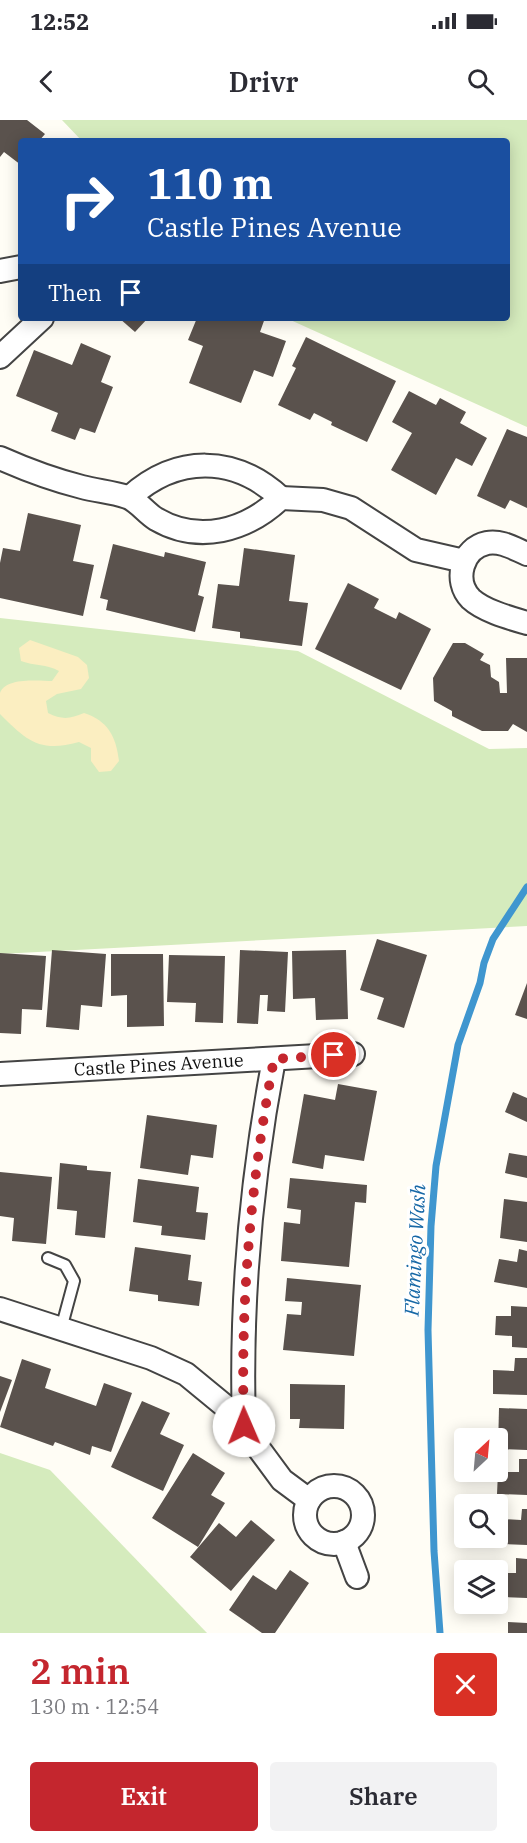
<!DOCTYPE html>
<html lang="en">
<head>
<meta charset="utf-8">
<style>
	body { margin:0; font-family:"IBM Plex Serif",serif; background:#f2f2f3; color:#2b2b33; height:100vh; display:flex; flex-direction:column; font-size:22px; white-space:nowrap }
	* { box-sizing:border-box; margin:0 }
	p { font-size:20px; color:#7c7c81 }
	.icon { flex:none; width:33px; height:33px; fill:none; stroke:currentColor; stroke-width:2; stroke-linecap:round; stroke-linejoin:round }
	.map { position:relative; height:1513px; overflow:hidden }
	.side { display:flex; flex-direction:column; background:#fff; flex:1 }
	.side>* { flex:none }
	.hud { position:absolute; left:18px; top:18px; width:492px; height:183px; border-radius:6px; box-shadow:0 3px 15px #0003; background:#1a4fa0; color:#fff; overflow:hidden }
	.needle { width:39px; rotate:26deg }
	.tools { position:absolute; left:454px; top:1308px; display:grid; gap:12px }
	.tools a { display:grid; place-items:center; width:54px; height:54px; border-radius:6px; background:#fff; box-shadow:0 3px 15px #0003; font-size:30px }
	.pin { position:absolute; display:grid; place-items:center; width:51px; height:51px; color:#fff; margin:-26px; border:3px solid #fff; border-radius:50%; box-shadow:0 2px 6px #0007 }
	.me { position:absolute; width:66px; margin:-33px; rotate:359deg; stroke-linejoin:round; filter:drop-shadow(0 0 4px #0008) }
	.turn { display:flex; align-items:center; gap:21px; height:126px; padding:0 30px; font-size:27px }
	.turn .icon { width:78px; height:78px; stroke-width:2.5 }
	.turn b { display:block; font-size:42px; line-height:51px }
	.then { display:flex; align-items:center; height:57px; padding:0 30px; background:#0003; gap:12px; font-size:22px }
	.round { display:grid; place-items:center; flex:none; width:63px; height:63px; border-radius:6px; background:#f2f2f3 }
	.headline { display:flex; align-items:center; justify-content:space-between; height:102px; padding:0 30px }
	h1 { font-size:36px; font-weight:600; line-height:45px; color:#c4262e }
	.cta { display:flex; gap:12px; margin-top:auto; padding:12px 30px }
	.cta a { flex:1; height:69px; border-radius:6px; background:#c4262e; color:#fff; font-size:24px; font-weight:600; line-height:69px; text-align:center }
	.cta a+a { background:#f2f2f3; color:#2b2b33 }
	.status { display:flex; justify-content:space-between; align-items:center; height:42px; padding:0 30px; background:#fff; direction:ltr }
	.status svg { height:16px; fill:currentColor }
	header { display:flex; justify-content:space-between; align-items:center; height:78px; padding:0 30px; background:#fff; font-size:27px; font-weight:600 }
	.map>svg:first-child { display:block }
</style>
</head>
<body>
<div class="status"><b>12:52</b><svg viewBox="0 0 49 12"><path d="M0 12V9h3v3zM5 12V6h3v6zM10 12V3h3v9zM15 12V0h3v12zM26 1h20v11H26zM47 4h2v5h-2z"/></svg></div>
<header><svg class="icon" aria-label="back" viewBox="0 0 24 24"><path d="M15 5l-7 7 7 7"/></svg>Drivr<svg class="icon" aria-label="search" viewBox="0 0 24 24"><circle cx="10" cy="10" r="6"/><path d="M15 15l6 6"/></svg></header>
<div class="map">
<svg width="527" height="1513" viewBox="0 0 527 1513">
	<rect width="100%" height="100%" fill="#fffdf5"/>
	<g fill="#d5ebbd">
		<polygon points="62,0 527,0 527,307 286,198 507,198 507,21 82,21"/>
		<polygon points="0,498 298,531 489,629 527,628 527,806 0,834"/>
		<polygon points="0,1333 50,1350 207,1513 0,1513"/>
	</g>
	<path fill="#fbeec1" d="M30,520L78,537L87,545L89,558L81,569L57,574L46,581L48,593C62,600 70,599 84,593C108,601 116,616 119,641L111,651L99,652L91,641V628L79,622C40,633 27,621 0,594C0,588 0,579 0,573C6,557 39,561 52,561L59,551C47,544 34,546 21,541L19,528Z"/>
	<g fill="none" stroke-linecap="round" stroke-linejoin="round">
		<polyline stroke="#3f96cf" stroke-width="7" points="440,1513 434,1431 428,1210 431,1106 436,1046 458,925 480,863 484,843 493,819 527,767"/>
	</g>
	<g fill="#5a524d">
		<polygon points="0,0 27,0 45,14 39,21 21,21 21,45 4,32 0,37"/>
		<polygon points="119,198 148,198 135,212"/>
		<polygon points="197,198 265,198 260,212 286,221 273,257 254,250 241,283 189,263 203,226 188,220"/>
		<polygon points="306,217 396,261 367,322 331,305 332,302 314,293 310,300 278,285 296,248 292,246"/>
		<polygon points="81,223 111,236 101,262 113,267 95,313 80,308 75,320 51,311 58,293 16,276 34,230 72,245"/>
		<polygon points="409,271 436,285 440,278 466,292 460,303 487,318 472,346 456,338 436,375 391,350 412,313 392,302"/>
		<polygon points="507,309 527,317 527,388 510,380 505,389 477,376"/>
		<polygon points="28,393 81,405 73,441 94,445 83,496 0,478 0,443 3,428 20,431"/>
		<polygon points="113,424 164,437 165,432 206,442 198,475 204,477 195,512 106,490 108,480 100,478"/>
		<polygon points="244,428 295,435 289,481 308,483 302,526 240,518 240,512 212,508 218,464 239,466"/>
		<polygon points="348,463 379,479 374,488 396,499 399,492 431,509 401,570 315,529"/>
		<polygon points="453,523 465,523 484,534 480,540 490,545 491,557 499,562 500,573 507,573 506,538 527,538 527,612 513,604 508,611 482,611 452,596 452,591 434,581 433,558"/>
		<polygon points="377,819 427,835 404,908 377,899 384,878 360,870"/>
		<polygon points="52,830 106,834 102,887 81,885 79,910 46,907"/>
		<polygon points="240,830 288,832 285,892 267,891 268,875 260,875 258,904 237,903"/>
		<polygon points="346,830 348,899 316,900 315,878 293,879 292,831"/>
		<polygon points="0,833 46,836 42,890 22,889 21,914 0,913"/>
		<polygon points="111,834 163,834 164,906 127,907 127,875 111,876"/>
		<polygon points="169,835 225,836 223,903 195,902 196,883 167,882"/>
		<polygon points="527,863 527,899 515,895"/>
		<polygon points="338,964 377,971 364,1041 325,1035 323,1049 292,1043 304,974 335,980"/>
		<polygon points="513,972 527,978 527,1002 505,992"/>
		<polygon points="147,995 217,1005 213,1038 191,1035 188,1055 140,1048"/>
		<polygon points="509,1033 527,1036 527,1058 505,1053"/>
		<polygon points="60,1043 87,1046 87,1050 111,1052 105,1118 75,1115 77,1091 57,1089"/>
		<polygon points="0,1052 52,1057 46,1124 12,1121 14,1098 0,1096"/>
		<polygon points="290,1058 367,1065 366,1083 355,1082 349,1147 281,1141 284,1102 300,1104 301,1090 287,1088"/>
		<polygon points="138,1059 199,1067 196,1092 208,1093 205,1120 161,1115 162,1106 133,1102"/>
		<polygon points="504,1079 527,1082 527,1122 500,1118"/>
		<polygon points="135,1127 191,1135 188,1160 202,1162 199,1186 158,1181 158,1175 129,1171"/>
		<polygon points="519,1129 527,1131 527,1168 494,1162 499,1139 517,1142"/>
		<polygon points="287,1158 361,1165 354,1236 283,1230 287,1194 301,1195 302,1182 285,1181"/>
		<polygon points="511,1186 527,1187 527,1228 512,1227 512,1216 495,1215 496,1196 511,1196"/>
		<polygon points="515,1238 527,1238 527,1275 493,1274 493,1250 514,1251"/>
		<polygon points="22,1239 51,1249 45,1268 96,1286 104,1263 132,1273 111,1332 92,1326 90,1335 55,1322 53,1326 0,1307"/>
		<polygon points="0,1256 12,1260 0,1292"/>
		<polygon points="290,1264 345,1265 344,1309 299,1308 300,1299 290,1299"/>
		<polygon points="142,1281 170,1293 160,1314 184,1325 163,1371 111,1347"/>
		<polygon points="499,1288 527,1289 527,1330 498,1329"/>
		<polygon points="193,1333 225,1353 211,1375 225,1383 198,1427 152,1398"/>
		<polygon points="519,1339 527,1339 527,1375 497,1374 498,1352 519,1352"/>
		<polygon points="522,1389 527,1389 527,1425 502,1424 503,1399 521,1400"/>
		<polygon points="251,1400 275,1420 231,1471 190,1437 219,1403 236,1417"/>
		<polygon points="516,1438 527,1439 527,1478 504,1477 505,1453 516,1453"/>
		<polygon points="290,1450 309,1463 275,1513 262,1513 229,1490 253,1455 276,1470"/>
		<polygon points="508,1502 527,1503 527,1513 508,1513"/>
	</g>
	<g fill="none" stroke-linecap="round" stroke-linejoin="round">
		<g stroke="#444" stroke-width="14">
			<polyline id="service" points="48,1138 65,1145 74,1161 61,1209"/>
		</g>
		<g stroke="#444" stroke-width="26">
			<g id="minor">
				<polyline points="0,151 21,147"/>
				<polyline points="0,237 42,198"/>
				<path d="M0,338C27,350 54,360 82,367C97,371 112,372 127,377C137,380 146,393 156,399C199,424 246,411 281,378L323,380L351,388L416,430L464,441"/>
				<path d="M130,377C177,335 234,335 281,378"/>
				<path d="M527,434C515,429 501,420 487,423C462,428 453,461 471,479C484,491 510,498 527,503"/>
				<path id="s1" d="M0,954L353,934"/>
				<polyline points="0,1189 151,1238 186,1254 231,1291 282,1360 309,1380"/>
				<path d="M244,1306C240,1182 251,1060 274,939"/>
				<circle cx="334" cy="1395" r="29"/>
				<polyline points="344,1422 357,1457"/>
			</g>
		</g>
		<use href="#service" stroke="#fff" stroke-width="10"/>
		<use href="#minor" stroke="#fff" stroke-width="22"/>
	</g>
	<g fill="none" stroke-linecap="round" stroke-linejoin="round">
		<path stroke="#c4262e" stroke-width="10" stroke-dasharray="0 18" d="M244,1306C240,1182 251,1060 274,939L334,935"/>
	</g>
	<g text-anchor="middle" stroke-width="6" stroke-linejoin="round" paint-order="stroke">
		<g font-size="18" fill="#111" stroke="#fff">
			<text dy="6" stroke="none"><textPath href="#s1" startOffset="159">Castle Pines Avenue</textPath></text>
		</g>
		<g font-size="20" font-style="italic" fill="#1768a6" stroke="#fff">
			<text transform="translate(415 1130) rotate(-87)" y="7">Flamingo Wash</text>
		</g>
	</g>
</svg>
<div class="tools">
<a><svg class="needle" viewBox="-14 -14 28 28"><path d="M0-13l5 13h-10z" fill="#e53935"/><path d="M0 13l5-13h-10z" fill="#7c7c81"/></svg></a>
<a><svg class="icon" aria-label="search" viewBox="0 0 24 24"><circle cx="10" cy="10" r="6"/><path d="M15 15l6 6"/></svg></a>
<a><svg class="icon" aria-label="layers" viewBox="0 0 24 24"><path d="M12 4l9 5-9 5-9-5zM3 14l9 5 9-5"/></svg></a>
</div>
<div class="pin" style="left:334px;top:935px;background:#d93025"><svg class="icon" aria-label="arrive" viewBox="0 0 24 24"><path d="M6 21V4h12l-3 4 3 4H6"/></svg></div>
<svg class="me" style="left:244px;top:1306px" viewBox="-20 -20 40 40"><circle r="19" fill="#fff"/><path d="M0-13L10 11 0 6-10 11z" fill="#c4262e"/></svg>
<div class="hud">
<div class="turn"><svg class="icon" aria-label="right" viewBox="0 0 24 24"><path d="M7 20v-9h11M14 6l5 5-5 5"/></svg><div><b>110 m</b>Castle Pines Avenue</div></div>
<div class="then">Then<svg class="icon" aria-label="arrive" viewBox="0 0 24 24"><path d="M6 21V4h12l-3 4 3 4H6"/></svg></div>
</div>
</div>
<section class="side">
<div class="headline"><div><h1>2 min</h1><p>130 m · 12:54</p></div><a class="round" style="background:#d93025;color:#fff"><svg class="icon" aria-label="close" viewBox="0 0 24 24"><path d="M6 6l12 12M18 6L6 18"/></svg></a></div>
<div class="cta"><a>Exit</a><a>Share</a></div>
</section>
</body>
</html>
